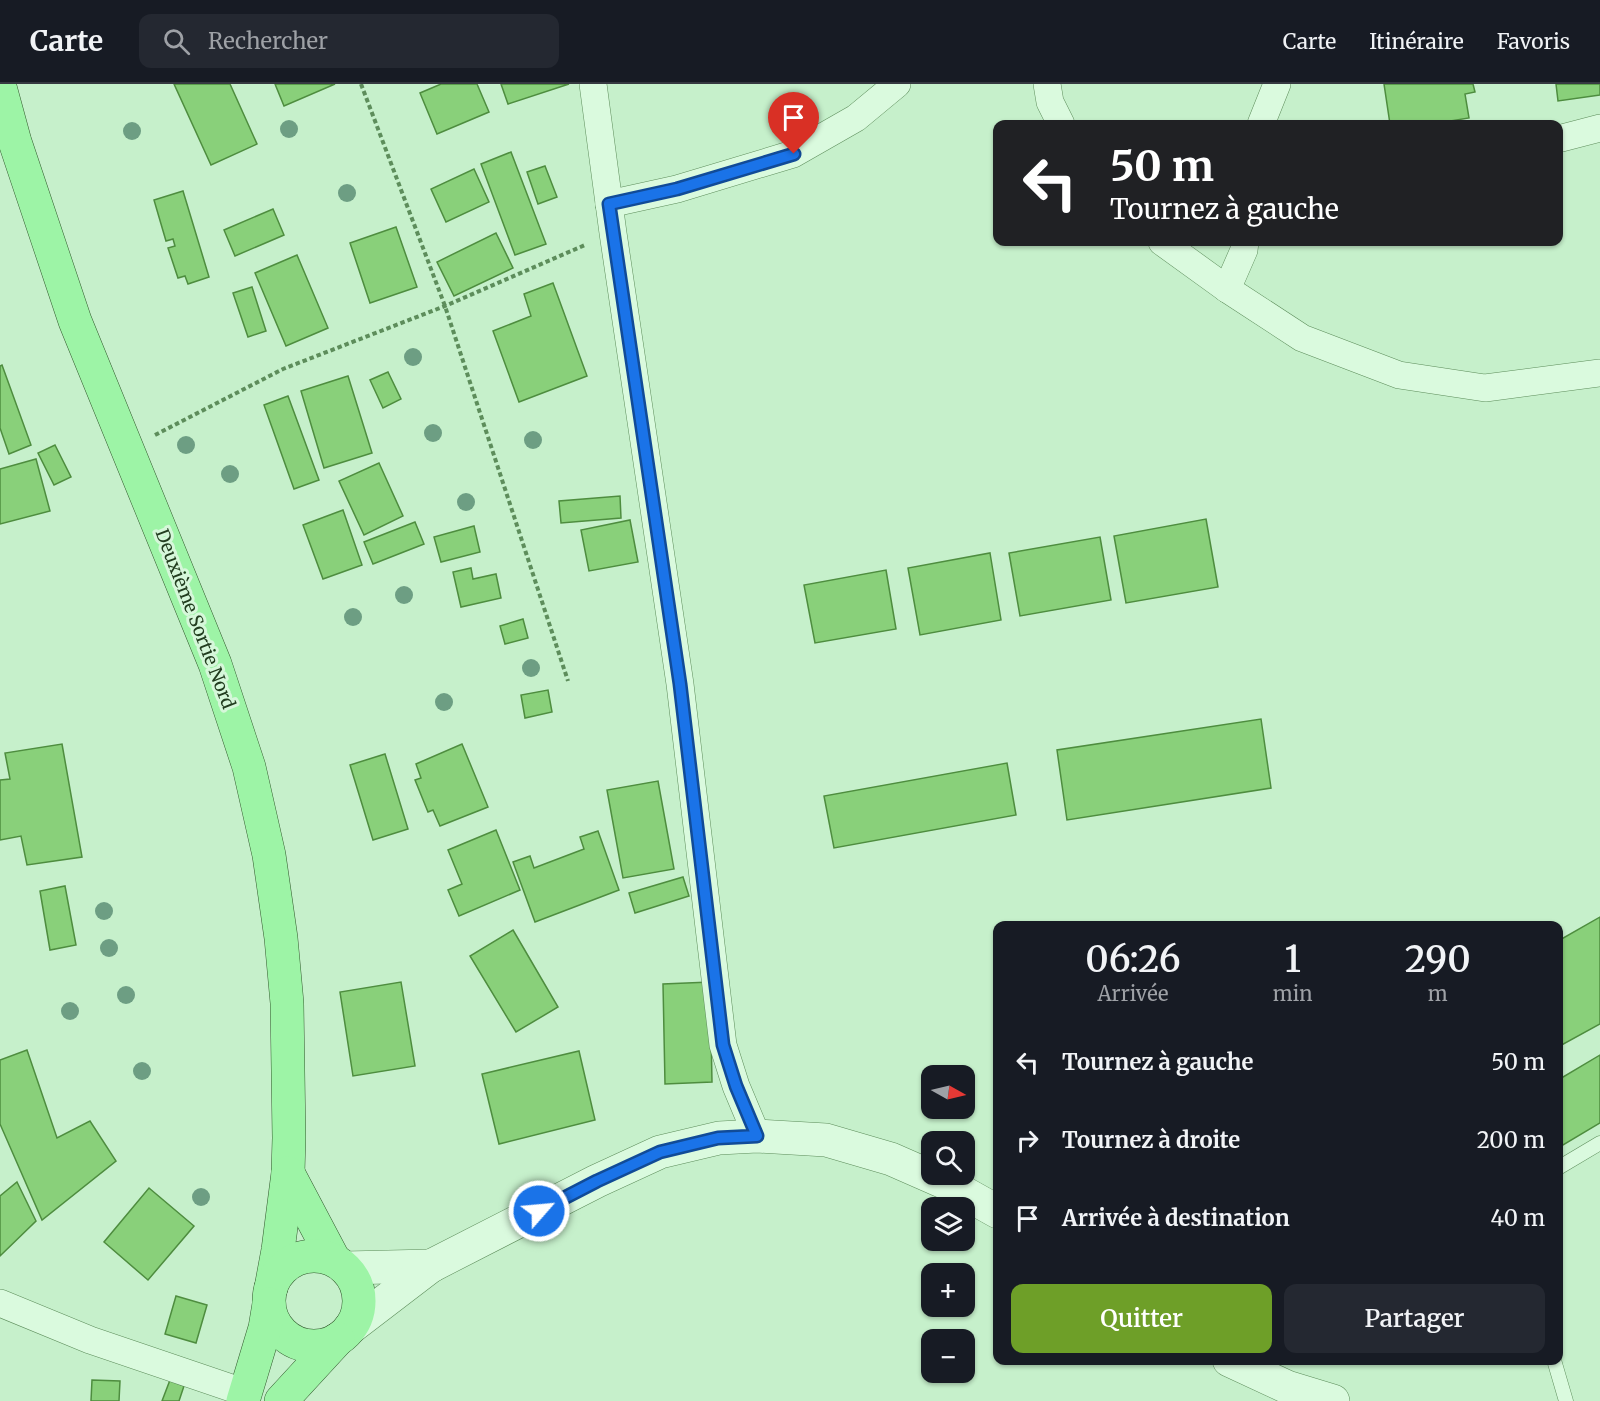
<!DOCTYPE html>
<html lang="fr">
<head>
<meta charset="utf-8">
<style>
	body { margin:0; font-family:Merriweather,serif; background:#242831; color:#f1f3f6; height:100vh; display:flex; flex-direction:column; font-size:22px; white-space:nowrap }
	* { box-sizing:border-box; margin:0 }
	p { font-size:20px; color:#9ea1a6 }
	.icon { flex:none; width:33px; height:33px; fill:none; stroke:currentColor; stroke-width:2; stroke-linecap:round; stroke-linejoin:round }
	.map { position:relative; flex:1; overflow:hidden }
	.details { position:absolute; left:993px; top:837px; width:570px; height:444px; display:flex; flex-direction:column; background:#171b24; border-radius:12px; box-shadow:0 2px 4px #0004 }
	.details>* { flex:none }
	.hud { position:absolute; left:993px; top:36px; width:570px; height:126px; border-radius:12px; box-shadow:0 2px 4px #0004; background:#202124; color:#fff; overflow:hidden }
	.needle { width:39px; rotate:98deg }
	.fabs { position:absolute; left:921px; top:981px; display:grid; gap:12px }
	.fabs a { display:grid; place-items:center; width:54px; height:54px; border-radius:12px; background:#171b24; box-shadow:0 2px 4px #0004; font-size:30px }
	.pin { position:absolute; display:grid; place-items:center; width:51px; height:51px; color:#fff; margin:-62px -26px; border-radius:50% 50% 50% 0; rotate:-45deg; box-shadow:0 0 6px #0007 }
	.pin .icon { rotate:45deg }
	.me { position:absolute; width:66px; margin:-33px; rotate:63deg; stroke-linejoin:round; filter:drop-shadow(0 0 4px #0008) }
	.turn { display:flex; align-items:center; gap:21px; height:126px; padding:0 18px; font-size:27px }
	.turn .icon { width:78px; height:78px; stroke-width:2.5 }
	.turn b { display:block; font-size:42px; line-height:51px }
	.eta { display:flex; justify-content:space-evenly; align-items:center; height:102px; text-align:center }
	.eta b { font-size:36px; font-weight:600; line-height:42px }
	.action { display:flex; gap:12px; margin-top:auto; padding:12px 18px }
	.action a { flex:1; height:69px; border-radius:12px; background:#6e9f28; color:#fff; font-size:24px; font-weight:600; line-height:69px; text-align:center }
	.action a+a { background:#242831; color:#f1f3f6 }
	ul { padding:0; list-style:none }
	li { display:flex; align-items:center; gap:18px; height:78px; padding:0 18px }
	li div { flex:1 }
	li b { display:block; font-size:22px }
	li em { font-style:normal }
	header { display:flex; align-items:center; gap:36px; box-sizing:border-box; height:84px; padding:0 30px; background:#171b24; border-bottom:2px solid #363941 }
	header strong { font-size:28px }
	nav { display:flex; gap:33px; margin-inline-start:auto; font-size:21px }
	.search { width:420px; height:54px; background:#242831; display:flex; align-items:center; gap:15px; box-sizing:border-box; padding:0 21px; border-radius:12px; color:#9ea1a6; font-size:22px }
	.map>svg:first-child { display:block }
</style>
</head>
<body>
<header>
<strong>Carte</strong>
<div class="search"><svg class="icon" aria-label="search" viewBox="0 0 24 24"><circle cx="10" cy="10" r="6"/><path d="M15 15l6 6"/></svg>Rechercher</div>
<nav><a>Carte</a><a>Itinéraire</a><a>Favoris</a></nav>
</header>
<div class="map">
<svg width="1600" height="1317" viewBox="0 0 1600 1317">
	<rect width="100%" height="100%" fill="#c6f0cb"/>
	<g fill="#89d07a" stroke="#4e8d3f" stroke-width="1.5">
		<polygon points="174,0 230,0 257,60 211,81"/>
		<polygon points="275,0 335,0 284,22"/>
		<polygon points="441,0 477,0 489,28 437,50 420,9"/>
		<polygon points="501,0 569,0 508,20"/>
		<polygon points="1384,0 1473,0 1475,8 1465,10 1469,34 1432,40 1390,40"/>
		<polygon points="1556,0 1600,0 1600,11 1558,17"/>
		<polygon points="511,68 546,160 515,171 481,80"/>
		<polygon points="545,82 557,113 538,120 527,88"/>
		<polygon points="474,85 489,118 446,138 431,105"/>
		<polygon points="183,107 209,193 188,200 185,192 178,194 168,164 175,162 173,155 166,157 154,116"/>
		<polygon points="273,125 284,151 235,172 224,146"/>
		<polygon points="396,143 417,203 370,219 350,159"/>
		<polygon points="496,149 513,184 454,212 437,178"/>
		<polygon points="297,171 328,244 286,262 255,189"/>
		<polygon points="553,199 587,292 519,318 493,247 531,232 524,210"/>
		<polygon points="252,203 266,247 248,253 233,209"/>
		<polygon points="2,281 31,361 9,370 0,344 0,282"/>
		<polygon points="388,288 401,315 383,324 370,296"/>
		<polygon points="348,292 372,369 324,384 301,307"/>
		<polygon points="288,312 319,396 294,405 264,321"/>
		<polygon points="55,361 71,393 54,401 38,369"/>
		<polygon points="36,375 50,427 0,440 0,385"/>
		<polygon points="379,379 403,432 364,451 339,397"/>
		<polygon points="620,412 621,434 561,439 559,417"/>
		<polygon points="343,426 362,481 323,495 303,441"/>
		<polygon points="1206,435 1218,503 1126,519 1114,452"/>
		<polygon points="630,436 638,478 589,487 581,446"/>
		<polygon points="415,438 424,460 373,480 364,458"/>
		<polygon points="474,442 480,468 441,478 434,453"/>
		<polygon points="1100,453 1111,516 1020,532 1009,469"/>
		<polygon points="990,469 1001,536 920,551 908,484"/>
		<polygon points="471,484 473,495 496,490 501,514 461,523 453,488"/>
		<polygon points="886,486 896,545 815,559 804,501"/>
		<polygon points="523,535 528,554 505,560 500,542"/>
		<polygon points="548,606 552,628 525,634 521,611"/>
		<polygon points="1261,635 1271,704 1067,736 1057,666"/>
		<polygon points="62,660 82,773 27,781 21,752 0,756 0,696 10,695 5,669"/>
		<polygon points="462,660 488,723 440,742 433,726 428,728 415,696 421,694 416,680"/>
		<polygon points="385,670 408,745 373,756 350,681"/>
		<polygon points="1007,679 1016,731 834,764 824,712"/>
		<polygon points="658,697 674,785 623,794 607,706"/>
		<polygon points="496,746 520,806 459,832 448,806 462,800 448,766"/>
		<polygon points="598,747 619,806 535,838 513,778 530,772 534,784 584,765 580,753"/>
		<polygon points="683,793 689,812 635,829 629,809"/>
		<polygon points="65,802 76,861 50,866 40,807"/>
		<polygon points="1600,833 1600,940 1558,963 1558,857"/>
		<polygon points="513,846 558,923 516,948 470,872"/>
		<polygon points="401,898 415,982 353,992 340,908"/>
		<polygon points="710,898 712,998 665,1000 663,900"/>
		<polygon points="27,966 57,1054 90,1037 116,1077 42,1136 0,1040 0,976"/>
		<polygon points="579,967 595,1036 499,1060 482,990"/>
		<polygon points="1600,971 1600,1039 1558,1064 1558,996"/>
		<polygon points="17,1098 36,1137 0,1172 0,1112"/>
		<polygon points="149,1104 194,1142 148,1196 104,1158"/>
		<polygon points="176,1212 207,1221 196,1259 165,1250"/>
		<polygon points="92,1296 120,1297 119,1317 91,1317"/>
		<polygon points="170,1296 184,1302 179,1317 162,1317"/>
	</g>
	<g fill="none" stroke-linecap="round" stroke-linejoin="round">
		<g stroke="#5d8d5b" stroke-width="15">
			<g id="service">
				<polyline points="1558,1084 1600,1059"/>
				<polyline points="1554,1276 1566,1317"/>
			</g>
		</g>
		<g stroke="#5d8d5b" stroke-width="28">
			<g id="minor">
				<polyline points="593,0 613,149 680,600 723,961 736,1002 757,1052"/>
				<polyline points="1047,0 1050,18 1061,40"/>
				<polyline points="1261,40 1277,0"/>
				<polyline points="1558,55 1600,44"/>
				<polyline points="609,120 677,105 793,70 856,34 897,0"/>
				<polyline points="1162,158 1227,205 1302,254 1399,291 1485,304 1600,289"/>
				<polyline points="1227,205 1244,166 1245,158"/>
				<polyline points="0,1219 90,1256 246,1309"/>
			</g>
		</g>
		<g stroke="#5d8d5b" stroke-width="34">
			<g id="tertiary">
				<polyline points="345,1184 431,1182"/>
				<polyline points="350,1244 431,1182 597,1097 660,1068 719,1054 757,1052 826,1056 891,1075 948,1100 998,1128"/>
				<polyline points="1229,1276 1287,1303 1333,1317"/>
			</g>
		</g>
		<g stroke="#345b2f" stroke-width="34">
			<g id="primary">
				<polyline points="0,3 15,58 75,237 215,580 249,683 269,771 281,854 287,919 289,1054 288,1089 278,1166 271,1204"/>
				<polyline points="288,1089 334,1176"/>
				<circle cx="314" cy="1217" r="45"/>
				<polyline points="243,1317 265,1244 269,1220"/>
				<polyline points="281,1317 338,1255"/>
			</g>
		</g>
		<g stroke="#5d8d5b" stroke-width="4" stroke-dasharray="4.5 3" stroke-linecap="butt">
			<polyline points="361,0 445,222 568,597"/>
			<polyline points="155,351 283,285 445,222 585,161"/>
		</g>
		<use href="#service" stroke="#dafade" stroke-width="14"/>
		<use href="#minor" stroke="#dafade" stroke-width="27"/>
		<use href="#tertiary" stroke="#dafade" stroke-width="33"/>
		<use href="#primary" stroke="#9df4a6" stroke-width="33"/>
	</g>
	<g fill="#6d9e83">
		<circle cx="289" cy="45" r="9"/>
		<circle cx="132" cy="47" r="9"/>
		<circle cx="347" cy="109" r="9"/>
		<circle cx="413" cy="273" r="9"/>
		<circle cx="433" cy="349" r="9"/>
		<circle cx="533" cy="356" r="9"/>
		<circle cx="186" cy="361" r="9"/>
		<circle cx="230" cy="390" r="9"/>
		<circle cx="466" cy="418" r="9"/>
		<circle cx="404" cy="511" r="9"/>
		<circle cx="353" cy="533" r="9"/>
		<circle cx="531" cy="584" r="9"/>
		<circle cx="444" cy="618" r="9"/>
		<circle cx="104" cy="827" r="9"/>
		<circle cx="109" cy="864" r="9"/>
		<circle cx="126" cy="911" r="9"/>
		<circle cx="70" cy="927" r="9"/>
		<circle cx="142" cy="987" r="9"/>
		<circle cx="201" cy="1113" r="9"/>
	</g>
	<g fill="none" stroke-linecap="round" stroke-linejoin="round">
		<g stroke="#114b97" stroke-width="15">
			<polyline id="route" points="539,1127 597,1097 660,1068 718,1054 757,1052 736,1002 723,961 680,600 609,120 677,105 794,70"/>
		</g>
		<use href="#route" stroke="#1a73e8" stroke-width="10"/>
	</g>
	<g text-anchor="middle" stroke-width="6" stroke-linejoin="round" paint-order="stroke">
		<g font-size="18" fill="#223d1f" stroke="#d6f7da">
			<text transform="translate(195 535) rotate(69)" y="6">Deuxième Sortie Nord</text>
		</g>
	</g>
</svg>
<div class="fabs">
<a><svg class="needle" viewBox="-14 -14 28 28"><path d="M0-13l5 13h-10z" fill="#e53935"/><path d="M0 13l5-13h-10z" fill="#9ea1a6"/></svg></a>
<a><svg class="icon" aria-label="search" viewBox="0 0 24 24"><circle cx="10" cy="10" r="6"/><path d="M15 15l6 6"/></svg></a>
<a><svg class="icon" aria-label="layers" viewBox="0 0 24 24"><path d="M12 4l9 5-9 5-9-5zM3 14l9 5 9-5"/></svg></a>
<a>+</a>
<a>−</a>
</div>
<div class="pin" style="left:794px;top:70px;background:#d93025"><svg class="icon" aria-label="arrive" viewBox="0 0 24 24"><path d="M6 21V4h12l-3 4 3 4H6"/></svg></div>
<svg class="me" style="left:539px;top:1127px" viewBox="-20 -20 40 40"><circle r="17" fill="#1a73e8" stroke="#fff" stroke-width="3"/><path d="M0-11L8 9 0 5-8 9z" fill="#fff"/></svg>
<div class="hud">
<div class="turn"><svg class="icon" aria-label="left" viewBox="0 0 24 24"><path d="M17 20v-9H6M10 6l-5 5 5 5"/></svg><div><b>50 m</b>Tournez à gauche</div></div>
</div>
<section class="details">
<div class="eta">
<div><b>06:26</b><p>Arrivée</p></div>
<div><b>1</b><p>min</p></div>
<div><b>290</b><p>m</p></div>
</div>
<ul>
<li><svg class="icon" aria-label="left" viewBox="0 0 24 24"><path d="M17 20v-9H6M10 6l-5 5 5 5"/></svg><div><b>Tournez à gauche</b></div><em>50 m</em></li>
<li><svg class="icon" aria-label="right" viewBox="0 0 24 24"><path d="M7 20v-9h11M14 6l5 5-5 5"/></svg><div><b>Tournez à droite</b></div><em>200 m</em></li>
<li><svg class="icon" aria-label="arrive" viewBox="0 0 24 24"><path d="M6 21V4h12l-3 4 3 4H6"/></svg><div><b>Arrivée à destination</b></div><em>40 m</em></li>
</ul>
<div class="action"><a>Quitter</a><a>Partager</a></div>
</section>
</div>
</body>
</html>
